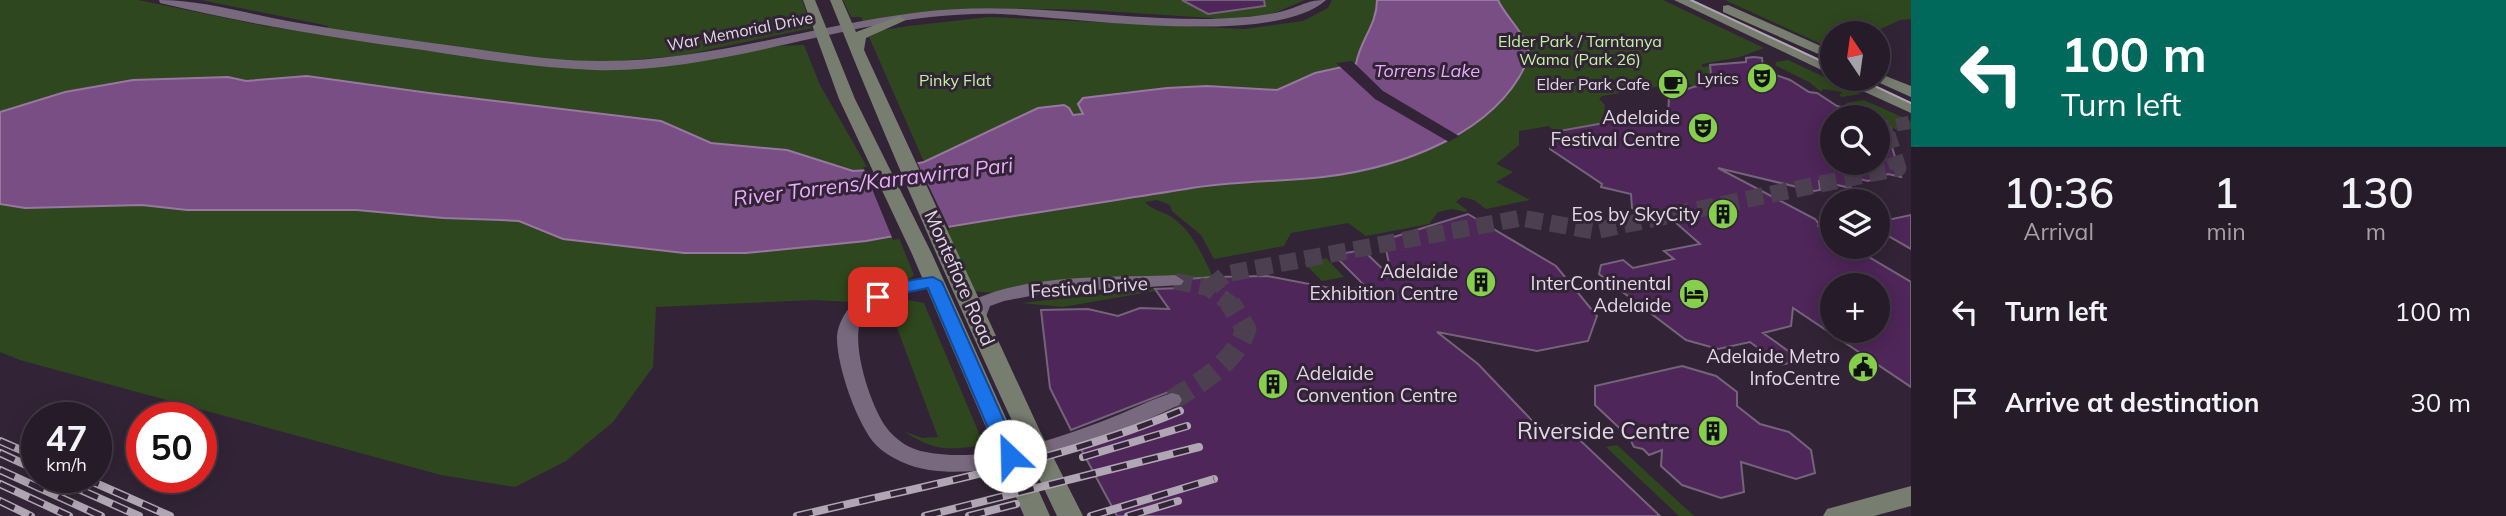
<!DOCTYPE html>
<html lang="en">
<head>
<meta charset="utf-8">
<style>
	body { margin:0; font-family:Mulish,sans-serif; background:#2e2430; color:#f1f3f6; height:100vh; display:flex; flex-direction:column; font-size:26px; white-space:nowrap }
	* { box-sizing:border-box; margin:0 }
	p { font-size:23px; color:#a4a1a8 }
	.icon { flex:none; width:38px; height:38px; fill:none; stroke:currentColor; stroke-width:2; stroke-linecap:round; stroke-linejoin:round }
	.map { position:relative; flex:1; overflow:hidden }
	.side { display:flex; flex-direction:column; background:#261b28; width:595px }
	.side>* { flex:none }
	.top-card { background:#00695c; color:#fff; overflow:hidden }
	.needle { width:46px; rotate:347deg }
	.fabs { position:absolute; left:1820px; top:21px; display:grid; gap:14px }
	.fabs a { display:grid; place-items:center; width:70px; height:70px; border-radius:50%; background:#261b28; box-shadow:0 4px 18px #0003,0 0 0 2px #423945; font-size:35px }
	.speed { position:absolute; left:21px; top:402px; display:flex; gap:14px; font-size:35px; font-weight:700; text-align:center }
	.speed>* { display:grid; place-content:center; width:91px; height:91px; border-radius:50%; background:#261b28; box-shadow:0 4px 18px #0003,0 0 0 2px #423945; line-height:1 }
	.speed small { font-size:18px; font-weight:400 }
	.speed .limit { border:10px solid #d22; background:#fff; color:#111 }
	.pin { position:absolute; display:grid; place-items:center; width:60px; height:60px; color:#fff; margin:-30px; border-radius:14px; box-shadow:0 4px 10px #0006 }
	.me { position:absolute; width:77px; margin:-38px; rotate:336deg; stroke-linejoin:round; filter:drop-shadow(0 0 5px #0008) }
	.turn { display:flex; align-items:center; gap:24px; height:147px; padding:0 35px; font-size:32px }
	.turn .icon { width:91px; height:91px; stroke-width:2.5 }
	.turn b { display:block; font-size:49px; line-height:60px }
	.eta { display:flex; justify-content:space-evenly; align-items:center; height:119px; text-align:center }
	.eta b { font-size:42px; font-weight:600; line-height:49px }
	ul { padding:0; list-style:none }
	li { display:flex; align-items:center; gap:21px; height:91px; padding:0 35px }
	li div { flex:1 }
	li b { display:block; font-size:26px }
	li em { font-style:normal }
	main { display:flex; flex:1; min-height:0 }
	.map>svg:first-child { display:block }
</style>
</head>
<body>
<main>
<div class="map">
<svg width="1911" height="516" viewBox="0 0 1911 516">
	<rect width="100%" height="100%" fill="#322436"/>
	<g fill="#2f471e">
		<polygon points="0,0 138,0 265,26 540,65 697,61 779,46 804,45 820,85 877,184 914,275 908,280 890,284 850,302 815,300 656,307 653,367 613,422 566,461 515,487 441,475 20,360 0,352"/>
		<polygon points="201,0 802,0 812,28 679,56 578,64 325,29 329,26"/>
		<polygon points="843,0 1305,0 1272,14 1226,19 1088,10 986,8 863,21 861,17 851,17"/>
		<path d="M1332,0H1377C1377,25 1360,40 1357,64L1315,73L1277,90L1207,86L1167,88L1122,92L1078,104L1084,114L1073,115L1064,105L1038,108L924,162L869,37L883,30L909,26L989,17L1244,29L1303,21L1328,8Z"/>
		<path d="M1498,0H1663L1764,48L1740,57L1702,64V67L1710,66L1712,79L1700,80L1708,85L1693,87L1687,82L1602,96L1599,99L1605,105L1603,123L1553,131L1549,126L1519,131V145L1496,164L1513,172L1496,182L1530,200L1486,209L1474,200L1462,197L1456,202L1467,210L1466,212L1452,209L1438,212L1429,224L1366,236L1348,223L1291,233L1284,246L1214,259L1201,235L1172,211L1170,205L1157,200L1145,202C1152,210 1161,211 1170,216C1192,230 1202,254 1213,277L1004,294L973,291L938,228L1196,187L1325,177L1375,167L1422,151L1475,123L1493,109L1509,90L1526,65C1535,42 1508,20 1498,0Z"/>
		<polygon points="1725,0 1911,0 1911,19 1900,20 1872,33 1832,33 1832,49"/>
		<polygon points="1788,60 1861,94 1842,97 1839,96 1842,92 1823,89 1821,92 1809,82 1775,65 1776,62"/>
		<polygon points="1864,100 1911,121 1911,129 1900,131 1878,122 1878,117 1864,117 1847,107 1846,103"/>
		<polygon points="1326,258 1344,277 1322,281 1304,263"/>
		<polygon points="1154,289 1155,291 1063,307 1021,303"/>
		<path d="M903,299L924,303L984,445C949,450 936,452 905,432L923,438L938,437L893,317L863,323L873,311Z"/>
		<polygon points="1617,445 1694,516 1679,516 1606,447"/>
	</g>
	<path fill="#784e84" stroke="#9877a1" stroke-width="2" d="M1377,0H1498C1506,18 1530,37 1529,57C1499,134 1399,168 1323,177C1277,182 1231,181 1186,189C1079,206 972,222 866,241L746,253H684L563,239L519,221L501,220L443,218L357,210H187L142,205L25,208L0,204V112L65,92L133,80L228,77L246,81L307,76L429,93L661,121L711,143L787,150L853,171L890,169L924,162L1038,108L1064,105L1069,108L1073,115L1083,114L1078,104L1083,98L1167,88L1207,86L1277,90L1315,73L1356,64C1360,40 1377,25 1377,0Z"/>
	<g fill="#322436">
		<polygon points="1352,61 1383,91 1459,136 1449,142 1375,99 1336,63"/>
		<polygon points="916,160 950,230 893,240 863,167 889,166"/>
	</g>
	<g fill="#4e2659" stroke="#746479" stroke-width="2" fill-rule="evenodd">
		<polygon points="1182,0 1264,0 1265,6 1208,14"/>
		<path d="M1754,57L1762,58L1763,67L1770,73L1790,80L1809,92L1817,93L1837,106L1865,112L1864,117H1832V163H1878V133L1889,137L1901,177L1888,174L1868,181L1846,176L1851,188L1819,181L1820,190L1814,191L1718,168L1815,219L1819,224L1818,226L1832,235V247H1852L1911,282V387L1793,308L1791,326L1763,333L1801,360L1781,365L1750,342L1718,349L1686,340L1599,274L1601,265L1623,260L1633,268L1674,259L1664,251L1700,244L1675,222L1649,219L1641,215L1632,208L1631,194L1601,187L1602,184L1550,149L1553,132L1604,123L1606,117L1640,124L1668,119L1669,96L1693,87L1712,84L1710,65L1746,62V58ZM1832,285H1878V331H1832Z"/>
		<polygon points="1468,214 1556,266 1597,316 1588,341 1537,351 1437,332 1478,364 1542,431 1564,425 1660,516 1117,516 1081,449 1180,407 1184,399 1180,392 1171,391 1071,430 1050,388 1041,310 1088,309 1118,316 1140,308 1169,309 1155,289 1181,288 1186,279 1213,277 1267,276 1335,289 1367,288 1334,255 1363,250 1392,278 1384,240"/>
		<polygon points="1911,215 1911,249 1878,230 1878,222"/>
		<polygon points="1682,366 1716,376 1737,392 1737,406 1760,424 1789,432 1811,450 1815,473 1796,479 1741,462 1744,492 1721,498 1682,485 1661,466 1662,450 1649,455 1643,449 1634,447 1629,437 1595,405 1595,386"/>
	</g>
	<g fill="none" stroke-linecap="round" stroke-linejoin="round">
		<polyline stroke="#4c3f50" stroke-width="13" stroke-dasharray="13 7" stroke-linecap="butt" points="1888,135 1885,127 1911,122"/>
		<g stroke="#4c3f50" stroke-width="17" stroke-dasharray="17 8" stroke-linecap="butt">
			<polyline points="1175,281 1209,288 1232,305"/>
			<polyline points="1211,287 1226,274 1521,218 1594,231 1898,168 1887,134"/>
		</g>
		<path stroke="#4c3f50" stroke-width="21" stroke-dasharray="21 10" stroke-linecap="butt" d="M1172,400C1201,382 1235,363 1246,329L1230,303"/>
		<g fill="#79697e" fill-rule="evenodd">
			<path d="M1175,275L1184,281L1181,285L1046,293L1004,301L990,306L984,322H970L968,318L975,299C1037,273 1110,278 1175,275Z"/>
			<path d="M934,276L943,282L940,286C915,292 879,292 863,316C848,339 871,407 886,427C895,440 911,450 926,452C987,464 1057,439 1113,417C1133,409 1152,399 1172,393L1179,395L1182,400L1179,405C1109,438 1007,481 929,470C910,467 889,458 876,445C857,425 836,364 837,336C838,325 844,314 850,307C869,284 907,281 934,276Z"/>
		</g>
		<path fill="#79697e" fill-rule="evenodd" d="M159,0C203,0 249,14 293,22C351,32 410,40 469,48C512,54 555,61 599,61C708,62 813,25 921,12C1018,0 1113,20 1211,19C1236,18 1263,17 1287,10C1303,5 1308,0 1326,0C1273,48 1073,17 1000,14C862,10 732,74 594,70C537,68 480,59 423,50C335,38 247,24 160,3Z"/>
		<g fill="#777d6f" fill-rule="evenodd">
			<polygon points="803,0 815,0 855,99 932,254 1050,516 1024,516 912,254 839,99"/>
			<path d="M830,0H842L856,32L899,16L906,20L866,38L864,50L1040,431L1083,516H1057C976,347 899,174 830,0Z"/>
			<polygon points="1674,0 1690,0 1832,66 1832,75"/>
			<polygon points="1728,5 1832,51 1832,60 1723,12 1723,6"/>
			<polygon points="1878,73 1911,86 1911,97 1873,80 1878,79"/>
			<polygon points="1841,79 1860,79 1911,102 1911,113 1843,82"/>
			<polygon points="1911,486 1911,506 1874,516 1823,516 1827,509"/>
		</g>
		<g stroke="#b1a7b4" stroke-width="2">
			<polyline points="1691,0 1832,66"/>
			<polyline points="1860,79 1911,103"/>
		</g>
		<g stroke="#b1a7b4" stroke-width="8">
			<g id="rail">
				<polyline points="0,441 37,457"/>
				<polyline points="0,453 37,470"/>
				<polyline points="1083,457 1187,426"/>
				<polyline points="0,470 101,516"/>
				<polyline points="54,478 139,516"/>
				<polyline points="84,478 170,516"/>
				<polyline points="0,484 69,516"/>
				<polyline points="0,501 31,516"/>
				<path d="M797,516C925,485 1058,462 1180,411"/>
				<polyline points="925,516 1199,447"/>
				<polyline points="969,516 1016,504"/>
				<polyline points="1091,516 1214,479"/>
				<polyline points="1128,516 1178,501"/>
			</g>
		</g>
		<use href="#rail" stroke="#322436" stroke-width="5" stroke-dasharray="16" stroke-linecap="butt"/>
	</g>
	<path fill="#1a73e8" stroke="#114b97" stroke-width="2" d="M933,277L942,282L1020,456L1017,462L1010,464L1003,462L1000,456L928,288L904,293L878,302L870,297C884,282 914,280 933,277Z"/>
	<defs>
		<g id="theatre-disc" transform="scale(1.575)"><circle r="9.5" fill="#85cf4d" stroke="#322436"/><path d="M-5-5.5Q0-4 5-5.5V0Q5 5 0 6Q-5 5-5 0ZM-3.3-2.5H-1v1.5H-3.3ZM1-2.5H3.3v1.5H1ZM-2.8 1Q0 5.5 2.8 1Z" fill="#111"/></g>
		<g id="cafe-disc" transform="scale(1.575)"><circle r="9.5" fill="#85cf4d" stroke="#322436"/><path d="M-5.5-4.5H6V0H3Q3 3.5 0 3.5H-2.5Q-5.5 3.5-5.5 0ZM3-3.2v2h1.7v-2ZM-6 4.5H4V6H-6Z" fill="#111"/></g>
		<g id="building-disc" transform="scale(1.575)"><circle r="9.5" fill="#85cf4d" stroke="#322436"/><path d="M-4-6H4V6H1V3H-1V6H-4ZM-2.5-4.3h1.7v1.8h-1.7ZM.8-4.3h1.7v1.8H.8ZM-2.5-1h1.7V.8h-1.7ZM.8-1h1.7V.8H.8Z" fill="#111"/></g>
		<g id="hotel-disc" transform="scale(1.575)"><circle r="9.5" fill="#85cf4d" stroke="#322436"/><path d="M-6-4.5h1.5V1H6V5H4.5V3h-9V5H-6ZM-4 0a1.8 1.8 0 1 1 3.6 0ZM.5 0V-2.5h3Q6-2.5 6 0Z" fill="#111"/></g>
		<g id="civic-disc" transform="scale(1.575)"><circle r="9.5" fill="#85cf4d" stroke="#322436"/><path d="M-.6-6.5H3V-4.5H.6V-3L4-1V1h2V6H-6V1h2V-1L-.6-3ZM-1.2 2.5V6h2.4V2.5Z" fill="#111"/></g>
	</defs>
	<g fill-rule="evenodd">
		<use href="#theatre-disc" x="1762" y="78"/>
		<use href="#cafe-disc" x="1673" y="84"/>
		<use href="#theatre-disc" x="1703" y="128"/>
		<use href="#building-disc" x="1723" y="214"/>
		<use href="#building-disc" x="1481" y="282"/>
		<use href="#hotel-disc" x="1694" y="294"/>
		<use href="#civic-disc" x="1863" y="367"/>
		<use href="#building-disc" x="1273" y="384"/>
		<use href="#building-disc" x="1713" y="431"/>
	</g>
	<g text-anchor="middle" stroke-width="6" stroke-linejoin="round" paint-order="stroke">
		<g font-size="16" fill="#e1d8e4" stroke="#322436">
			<text transform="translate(740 31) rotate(-11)" y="6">War Memorial Drive</text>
		</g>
		<g font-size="16" fill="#bff59e" stroke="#322436">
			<text x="1580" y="47">Elder Park / Tarntanya<tspan x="1580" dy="18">Wama (Park 26)</tspan></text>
			<text x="955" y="86">Pinky Flat</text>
		</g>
		<g font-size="16" fill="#e1d8e4" stroke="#322436" text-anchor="end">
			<text x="1739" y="84">Lyrics</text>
			<text x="1650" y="90">Elder Park Cafe</text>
		</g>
		<g font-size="18" font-style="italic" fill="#e9abfb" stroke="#322436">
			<text x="1427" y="77">Torrens Lake</text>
		</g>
		<g font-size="19" fill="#e1d8e4" stroke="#322436" text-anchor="end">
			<text x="1680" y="124">Adelaide<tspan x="1680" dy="22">Festival Centre</tspan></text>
			<text x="1700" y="221">Eos by SkyCity</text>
			<text x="1458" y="278">Adelaide<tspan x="1458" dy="22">Exhibition Centre</tspan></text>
			<text x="1671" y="290">InterContinental<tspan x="1671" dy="22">Adelaide</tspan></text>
			<text x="1840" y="363">Adelaide Metro<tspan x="1840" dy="22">InfoCentre</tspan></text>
			<text x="1296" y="380" text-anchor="start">Adelaide<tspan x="1296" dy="22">Convention Centre</tspan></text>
		</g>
		<g font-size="19" fill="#e1d8e4" stroke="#322436">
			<text transform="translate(960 278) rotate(66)" y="7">Montefiore Road</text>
			<text transform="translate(1089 287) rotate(-4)" y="7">Festival Drive</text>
		</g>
		<g font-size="21" font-style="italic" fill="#e9abfb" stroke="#322436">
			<text transform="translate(873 182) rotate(-7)" y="7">River Torrens/Karrawirra Pari</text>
		</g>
		<g font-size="23" fill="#e1d8e4" stroke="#322436" text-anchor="end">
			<text x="1690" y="439">Riverside Centre</text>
		</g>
	</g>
</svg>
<div class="fabs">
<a><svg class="needle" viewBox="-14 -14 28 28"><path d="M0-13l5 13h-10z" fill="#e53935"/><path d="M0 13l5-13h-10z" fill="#a4a1a8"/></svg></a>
<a><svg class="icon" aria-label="search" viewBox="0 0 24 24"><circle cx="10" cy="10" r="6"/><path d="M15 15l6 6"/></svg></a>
<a><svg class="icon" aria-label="layers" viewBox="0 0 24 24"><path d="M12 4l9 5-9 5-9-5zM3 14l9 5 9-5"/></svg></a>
<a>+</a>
</div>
<div class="speed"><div>47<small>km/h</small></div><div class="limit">50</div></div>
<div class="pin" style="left:878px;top:297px;background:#d93025"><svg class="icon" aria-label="arrive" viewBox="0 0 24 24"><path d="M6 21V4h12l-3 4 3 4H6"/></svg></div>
<svg class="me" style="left:1010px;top:456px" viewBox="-20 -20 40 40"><circle r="19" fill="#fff"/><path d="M0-13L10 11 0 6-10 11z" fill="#1a73e8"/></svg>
</div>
<section class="side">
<div class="top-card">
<div class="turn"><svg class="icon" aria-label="left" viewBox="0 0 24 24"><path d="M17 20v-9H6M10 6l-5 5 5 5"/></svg><div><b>100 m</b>Turn left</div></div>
</div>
<div class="eta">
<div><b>10:36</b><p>Arrival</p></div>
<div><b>1</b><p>min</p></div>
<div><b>130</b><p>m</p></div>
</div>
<ul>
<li><svg class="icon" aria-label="left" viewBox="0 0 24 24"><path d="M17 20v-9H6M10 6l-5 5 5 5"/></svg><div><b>Turn left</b></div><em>100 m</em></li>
<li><svg class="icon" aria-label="arrive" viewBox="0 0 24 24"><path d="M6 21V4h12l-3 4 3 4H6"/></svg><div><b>Arrive at destination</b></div><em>30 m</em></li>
</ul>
</section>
</main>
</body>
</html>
